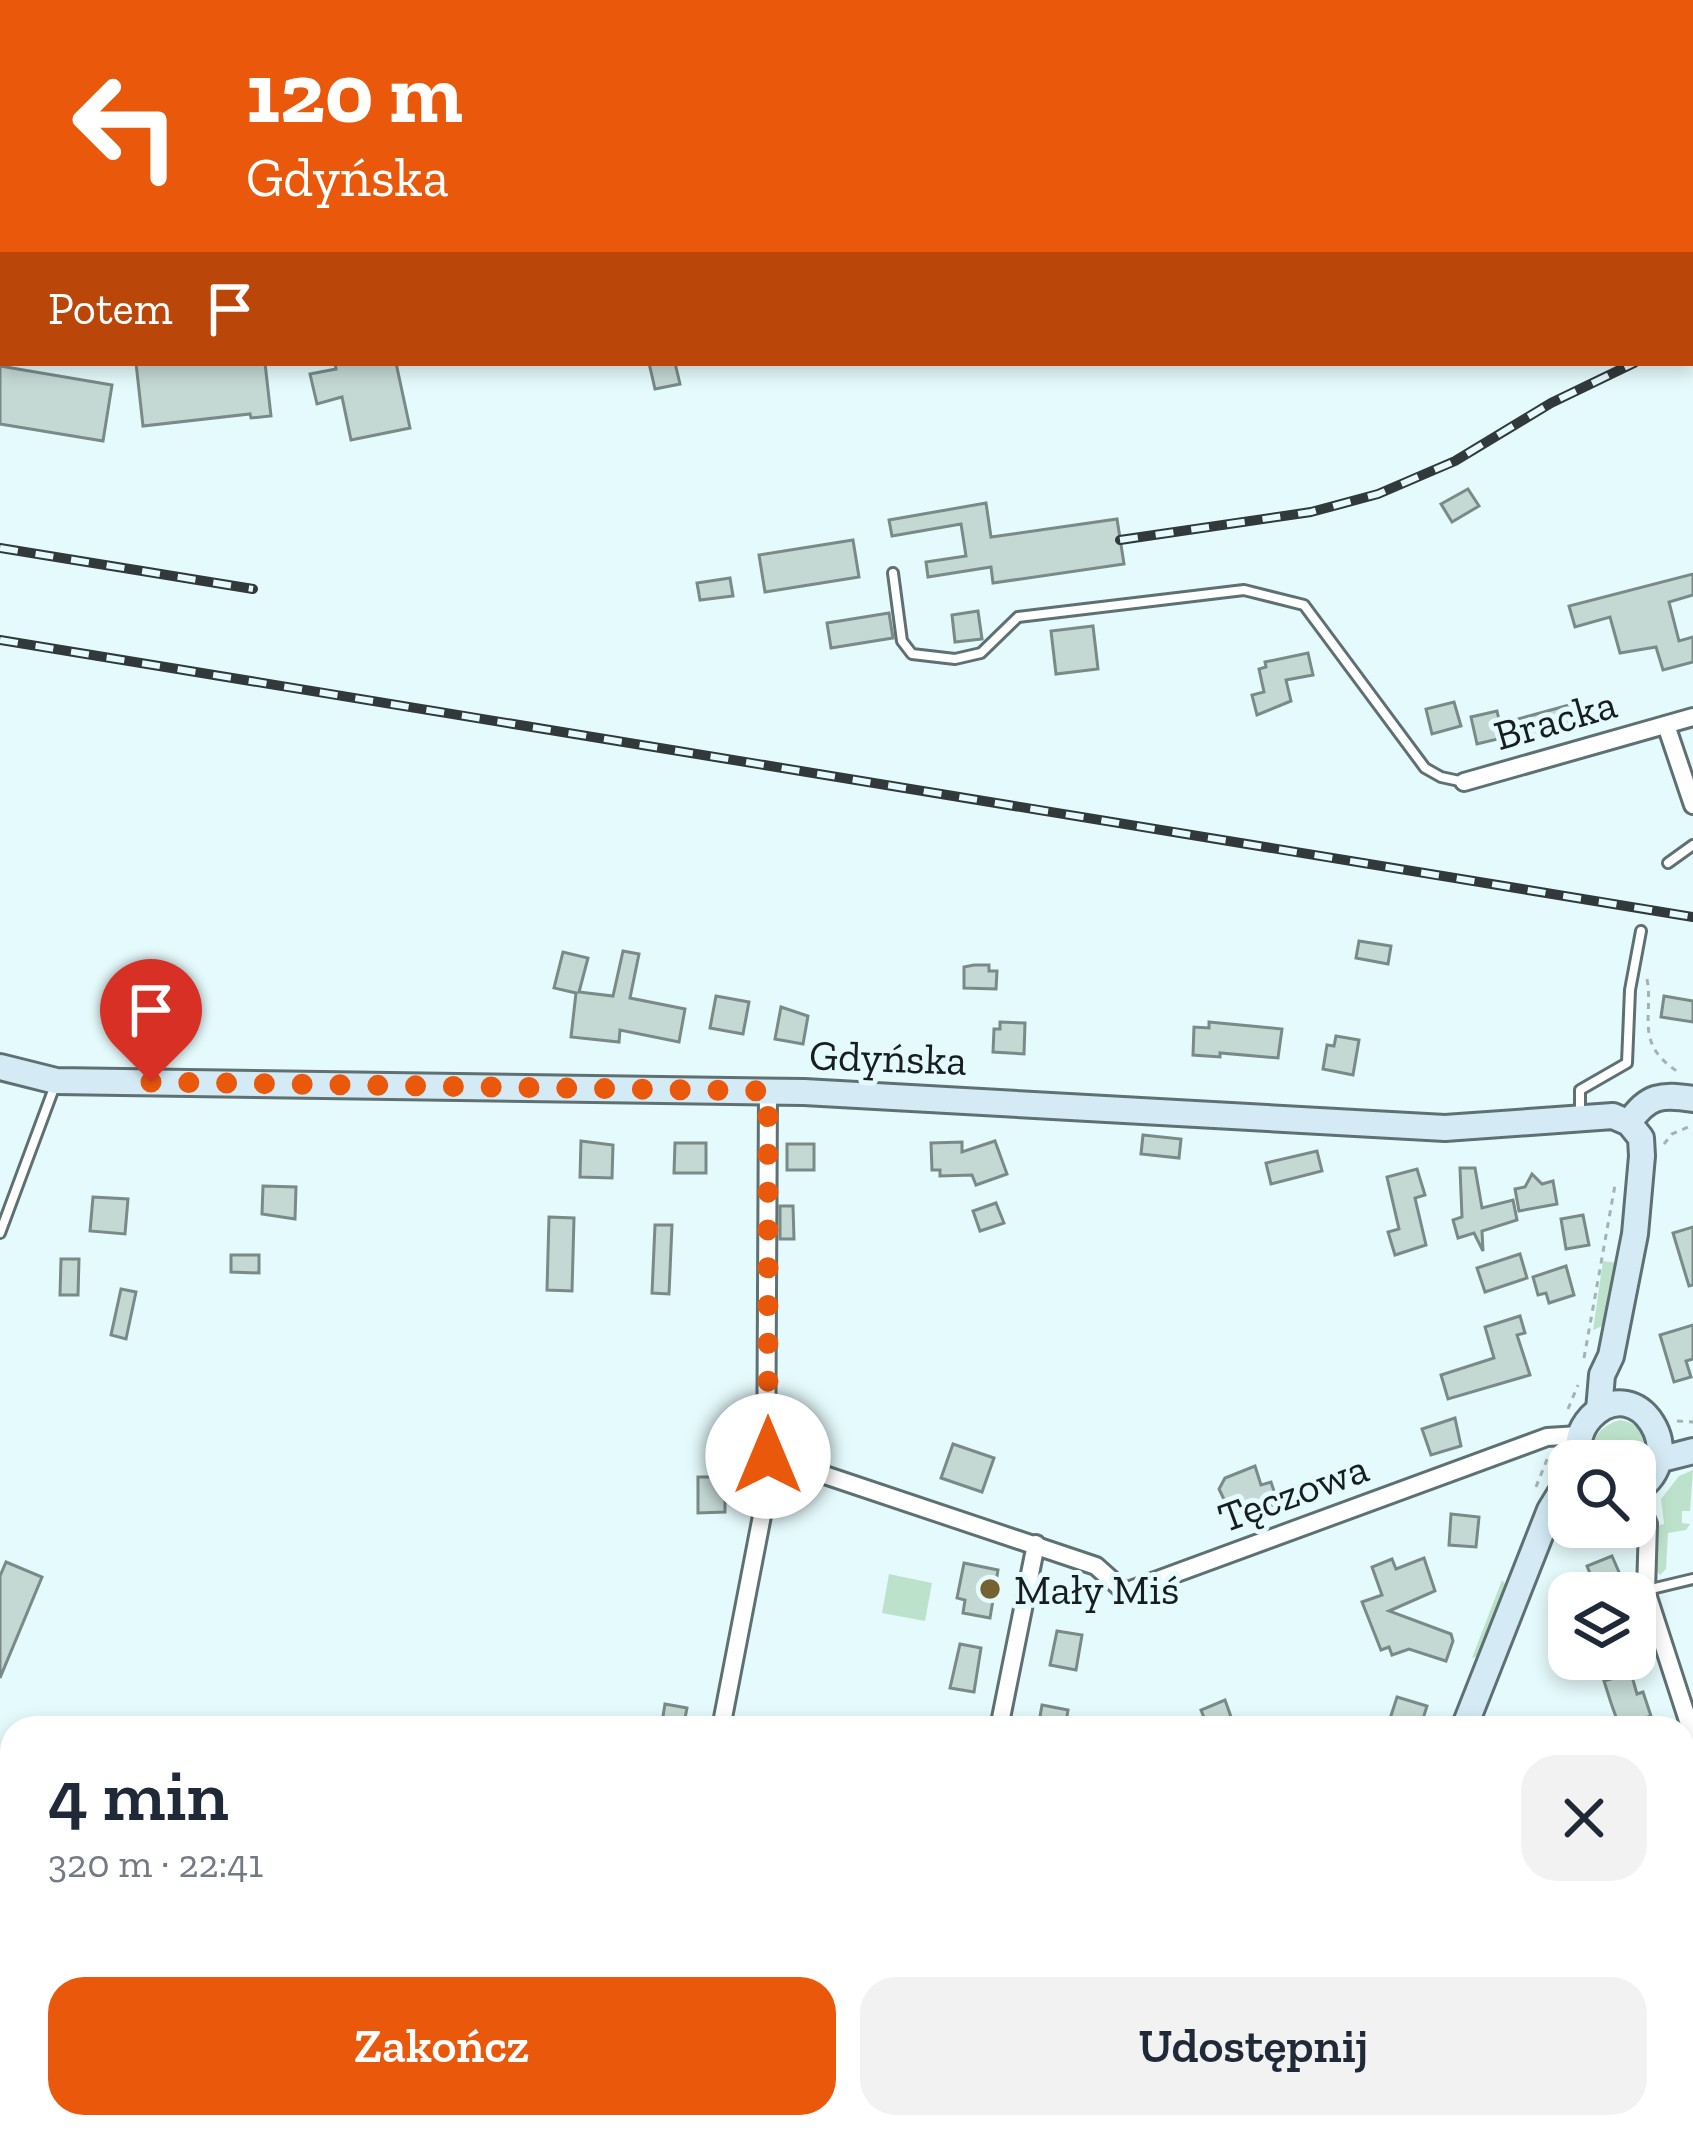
<!DOCTYPE html>
<html lang="pl">
<head>
<meta charset="utf-8">
<style>
	body { margin:0; font-family:"Zilla Slab",serif; background:#f2f2f3; color:#1f2937; height:100vh; display:flex; flex-direction:column; font-size:45px; white-space:nowrap }
	* { box-sizing:border-box; margin:0 }
	p { font-size:39px; color:#747a83 }
	.icon { flex:none; width:66px; height:66px; fill:none; stroke:currentColor; stroke-width:2; stroke-linecap:round; stroke-linejoin:round }
	.map { position:relative; flex:1; overflow:hidden }
	.panel { position:absolute; left:0px; top:1716px; width:1695px; height:423px; display:flex; flex-direction:column; background:#fff; border-radius:36px 36px 0 0; box-shadow:0 6px 18px #0003 }
	.panel>* { flex:none }
	.guide { position:absolute; left:0px; top:0px; width:1695px; height:366px; box-shadow:0 6px 18px #0003; background:#ea580c; color:#fff; overflow:hidden }
	.tools { position:absolute; left:1548px; top:1440px; display:grid; gap:24px }
	.tools a { display:grid; place-items:center; width:108px; height:108px; border-radius:24px; background:#fff; box-shadow:0 6px 18px #0003; font-size:60px }
	.pin { position:absolute; display:grid; place-items:center; width:102px; height:102px; color:#fff; margin:-123px -51px; border-radius:50% 50% 50% 0; rotate:-45deg; box-shadow:0 0 12px #0007 }
	.pin .icon { rotate:45deg }
	.me { position:absolute; width:132px; margin:-66px; rotate:0deg; stroke-linejoin:round; filter:drop-shadow(0 0 9px #0008) }
	.turn { display:flex; align-items:center; gap:42px; height:252px; padding:0 48px; font-size:54px }
	.turn .icon { width:156px; height:156px; stroke-width:2.5 }
	.turn b { display:block; font-size:84px; line-height:102px }
	.then { display:flex; align-items:center; height:114px; padding:0 48px; background:#0003; gap:24px; font-size:45px }
	.round { display:grid; place-items:center; flex:none; width:126px; height:126px; border-radius:36px; background:#f2f2f3 }
	.head { display:flex; align-items:center; justify-content:space-between; height:204px; padding:0 48px }
	h1 { font-size:72px; font-weight:600; line-height:90px }
	.action { display:flex; gap:24px; margin-top:auto; padding:24px 48px }
	.action a { flex:1; height:138px; border-radius:36px; background:#ea580c; color:#fff; font-size:48px; font-weight:600; line-height:138px; text-align:center }
	.action a+a { background:#f2f2f3; color:#1f2937 }
	.map>svg:first-child { display:block }
</style>
</head>
<body>
<div class="map">
<svg width="1693" height="2138" viewBox="0 0 1693 2138">
	<rect width="100%" height="100%" fill="#e5fafc"/>
	<g fill="#bde2cb">
		<polygon points="1603,1261 1617,1263 1605,1325 1593,1330"/>
		<path d="M1620,1420C1651,1425 1660,1456 1635,1476V1461H1595C1589,1440 1599,1426 1620,1420Z"/>
		<polygon points="1693,1470 1690,1511 1682,1511 1682,1523 1690,1524 1686,1530 1668,1533 1666,1569 1660,1575 1654,1568 1657,1526 1664,1524 1661,1499 1679,1476"/>
		<polygon points="889,1574 932,1583 925,1621 882,1613"/>
		<polygon points="1502,1580 1509,1589 1482,1655 1472,1658"/>
	</g>
	<g fill="#c4d8d4" stroke="#798a87" stroke-width="3">
		<polygon points="136,363 265,363 271,416 251,418 250,414 143,426"/>
		<polygon points="335,363 396,363 410,428 351,440 342,397 317,404 310,374 336,369"/>
		<polygon points="649,363 675,363 680,384 655,389"/>
		<polygon points="0,366 112,385 103,441 0,424"/>
		<polygon points="1468,489 1479,506 1452,522 1441,504"/>
		<polygon points="986,503 991,537 1117,519 1124,564 993,583 991,567 928,577 926,562 966,556 961,524 892,536 889,520"/>
		<polygon points="853,540 859,577 765,592 759,555"/>
		<polygon points="1693,574 1693,595 1669,602 1679,641 1693,637 1693,662 1663,670 1656,647 1620,653 1610,617 1575,627 1569,606"/>
		<polygon points="730,578 733,596 700,600 697,583"/>
		<polygon points="978,611 982,639 955,642 952,615"/>
		<polygon points="889,613 893,638 831,648 827,623"/>
		<polygon points="1093,626 1098,669 1056,674 1051,631"/>
		<polygon points="1308,653 1313,675 1286,680 1291,701 1257,715 1252,695 1264,692 1259,669 1266,667 1265,662"/>
		<polygon points="1454,702 1461,726 1432,734 1426,709"/>
		<polygon points="1576,703 1582,725 1529,740 1527,732 1477,744 1471,717 1497,711 1500,724"/>
		<polygon points="1359,941 1391,946 1388,964 1356,958"/>
		<polygon points="623,951 639,954 630,998 685,1009 679,1042 620,1030 619,1042 571,1037 576,993 554,988 563,952 588,958 579,992 613,996"/>
		<polygon points="974,965 989,965 989,971 997,971 996,989 964,988 964,967"/>
		<polygon points="716,996 749,1002 743,1034 710,1028"/>
		<polygon points="1664,996 1693,1001 1693,1022 1661,1017"/>
		<polygon points="781,1007 808,1016 803,1044 775,1039"/>
		<polygon points="1000,1022 1025,1023 1024,1054 993,1052 994,1029 1000,1029"/>
		<polygon points="1209,1022 1282,1029 1278,1058 1220,1053 1220,1057 1193,1055 1194,1027 1209,1028"/>
		<polygon points="1336,1036 1359,1040 1353,1075 1323,1069 1327,1045 1334,1046"/>
		<polygon points="1143,1135 1181,1139 1179,1158 1141,1154"/>
		<polygon points="581,1141 613,1145 612,1178 580,1177"/>
		<polygon points="995,1141 1007,1174 976,1185 972,1175 940,1176 940,1170 932,1170 931,1143 962,1142 962,1152"/>
		<polygon points="675,1143 706,1143 706,1173 674,1173"/>
		<rect x="787" y="1144" width="27" height="26"/>
		<polygon points="1317,1151 1322,1171 1271,1184 1266,1163"/>
		<polygon points="1460,1168 1475,1168 1482,1208 1513,1200 1517,1220 1482,1231 1483,1251 1474,1233 1458,1238 1453,1220 1462,1217"/>
		<polygon points="1417,1169 1425,1195 1415,1198 1426,1245 1395,1255 1388,1232 1399,1229 1387,1177"/>
		<polygon points="1532,1174 1542,1184 1553,1181 1557,1204 1519,1211 1515,1189 1525,1187"/>
		<polygon points="263,1186 296,1187 295,1219 262,1214"/>
		<polygon points="93,1197 128,1199 125,1234 90,1231"/>
		<polygon points="996,1203 1004,1223 980,1231 973,1211"/>
		<polygon points="780,1206 793,1206 794,1239 780,1239"/>
		<polygon points="1583,1215 1589,1245 1566,1249 1561,1219"/>
		<polygon points="549,1217 574,1218 572,1291 547,1290"/>
		<polygon points="655,1225 672,1225 669,1294 652,1293"/>
		<polygon points="1693,1227 1693,1285 1689,1286 1673,1233"/>
		<polygon points="1520,1254 1527,1278 1485,1292 1477,1268"/>
		<polygon points="231,1255 259,1255 259,1273 231,1272"/>
		<polygon points="61,1259 79,1259 78,1295 60,1295"/>
		<polygon points="1566,1266 1574,1295 1549,1303 1546,1293 1538,1295 1533,1277"/>
		<polygon points="121,1289 136,1292 126,1339 111,1335"/>
		<polygon points="1520,1316 1525,1333 1517,1335 1530,1375 1448,1399 1441,1375 1494,1358 1485,1327"/>
		<polygon points="1693,1325 1693,1359 1686,1361 1691,1377 1674,1382 1660,1335"/>
		<polygon points="1455,1418 1461,1446 1431,1455 1422,1429"/>
		<polygon points="953,1444 994,1458 982,1492 941,1478"/>
		<polygon points="1255,1466 1261,1485 1271,1482 1278,1503 1257,1511 1255,1505 1231,1514 1219,1489 1225,1478"/>
		<polygon points="698,1477 725,1477 725,1512 698,1513"/>
		<polygon points="1451,1514 1479,1517 1476,1547 1449,1545"/>
		<polygon points="1612,1556 1628,1593 1598,1593 1587,1566"/>
		<polygon points="1424,1558 1435,1591 1389,1611 1451,1634 1453,1641 1446,1661 1409,1649 1392,1655 1389,1647 1381,1650 1362,1602 1382,1595 1372,1567 1392,1559 1396,1569"/>
		<polygon points="6,1562 42,1577 0,1678 0,1576"/>
		<polygon points="964,1563 998,1570 990,1618 963,1613 965,1600 957,1598"/>
		<polygon points="1057,1631 1082,1635 1076,1670 1050,1665"/>
		<polygon points="960,1644 981,1648 974,1692 950,1688"/>
		<polygon points="1631,1673 1637,1694 1643,1692 1651,1716 1645,1718 1649,1728 1620,1728 1611,1703 1604,1681"/>
		<polygon points="1397,1697 1427,1706 1420,1728 1387,1728"/>
		<polygon points="1225,1700 1235,1728 1208,1728 1201,1710"/>
		<polygon points="665,1704 687,1708 683,1728 661,1728"/>
		<polygon points="1042,1705 1068,1710 1065,1728 1038,1728"/>
	</g>
	<g fill="none" stroke-linecap="round" stroke-linejoin="round">
		<g stroke="#5e7072" stroke-width="14">
			<g id="lane">
				<polyline points="852,3 858,3"/>
				<polyline points="893,573 902,641 912,654 955,659 981,653 1018,617 1244,590 1304,605 1425,768 1441,777 1464,782"/>
				<polyline points="1668,863 1693,845"/>
				<polyline points="1580,1111 1580,1090 1627,1063 1630,990 1641,931"/>
				<polyline points="0,1233 54,1088"/>
				<polyline points="1647,1590 1693,1579"/>
			</g>
		</g>
		<g stroke="#5e7072" stroke-width="22">
			<g id="street">
				<polyline points="705,3 705,0"/>
				<polyline points="1183,3 1184,0"/>
				<polyline points="1284,3 1298,0"/>
				<polyline points="0,270 3,270"/>
				<polyline points="1666,725 1693,805"/>
				<polyline points="1464,782 1693,717"/>
				<polyline points="768,1456 1096,1566 1125,1592 1547,1437 1579,1435"/>
				<polyline points="1635,1493 1648,1524 1646,1591 1693,1736"/>
				<polyline points="721,1728 766,1495 768,1091"/>
				<polyline points="999,1728 1036,1544"/>
			</g>
		</g>
		<g stroke="#5e7072" stroke-width="30">
			<g id="secondary">
				<polyline points="0,1067 56,1081 804,1092 1445,1128 1613,1116 1629,1123 1641,1138 1642,1156 1635,1234 1611,1356 1602,1375 1599,1410"/>
				<path d="M1629,1123C1647,1095 1662,1094 1693,1099"/>
				<polyline points="1666,1458 1693,1451"/>
				<path d="M1580,1461C1576,1445 1579,1430 1591,1417C1637,1370 1693,1456 1635,1491"/>
				<polyline points="1464,1728 1550,1510 1569,1479"/>
				<polyline points="1298,2138 1302,2127"/>
			</g>
		</g>
		<g stroke="#a3b3b5" stroke-width="3" stroke-dasharray="6 6" stroke-linecap="butt">
			<path d="M1647,979C1654,1017 1633,1044 1680,1073"/>
			<polyline points="1664,1144 1672,1134 1693,1125"/>
			<polyline points="1584,1358 1615,1185"/>
			<polyline points="1568,1409 1578,1385"/>
			<polyline points="1677,1421 1693,1422"/>
			<polyline points="1536,1487 1548,1457"/>
		</g>
		<use href="#lane" stroke="#fff" stroke-width="8"/>
		<use href="#street" stroke="#fff" stroke-width="16"/>
		<use href="#secondary" stroke="#d4ebf6" stroke-width="24"/>
		<g stroke="#31393b" stroke-width="10">
			<g id="rail">
				<polyline points="1692,325 1693,325"/>
				<polyline points="1120,540 1311,512 1378,494 1455,461 1551,403 1634,363"/>
				<polyline points="0,548 253,589"/>
				<polyline points="0,640 1693,917"/>
			</g>
		</g>
		<use href="#rail" stroke="#e5fafc" stroke-width="6" stroke-dasharray="18" stroke-linecap="butt"/>
	</g>
	<g fill="none" stroke-linecap="round" stroke-linejoin="round">
		<polyline stroke="#ea580c" stroke-width="21" stroke-dasharray="0 37.8" points="151,1082 768,1091 768,1456"/>
	</g>
	<circle fill="#766130" stroke="#e5fafc" stroke-width="4.5" cx="990" cy="1589" r="12"/>
	<g text-anchor="middle" stroke-width="10" stroke-linejoin="round" paint-order="stroke">
		<g font-size="42" fill="#171e1f" stroke="#e5fafc">
			<text transform="translate(1555 719) rotate(-16)" y="15">Bracka</text>
			<text transform="translate(888 1057) rotate(2)" y="15">Gdyńska</text>
			<text transform="translate(1293 1492) rotate(-20)" y="15">Tęczowa</text>
		</g>
		<g font-size="42" fill="#171e1f" stroke="#e5fafc" text-anchor="start">
			<text x="1014" y="1604">Mały Miś</text>
		</g>
	</g>
</svg>
<div class="tools">
<a><svg class="icon" aria-label="search" viewBox="0 0 24 24"><circle cx="10" cy="10" r="6"/><path d="M15 15l6 6"/></svg></a>
<a><svg class="icon" aria-label="layers" viewBox="0 0 24 24"><path d="M12 4l9 5-9 5-9-5zM3 14l9 5 9-5"/></svg></a>
</div>
<div class="pin" style="left:151px;top:1082px;background:#d93025"><svg class="icon" aria-label="arrive" viewBox="0 0 24 24"><path d="M6 21V4h12l-3 4 3 4H6"/></svg></div>
<svg class="me" style="left:768px;top:1456px" viewBox="-20 -20 40 40"><circle r="19" fill="#fff"/><path d="M0-13L10 11 0 6-10 11z" fill="#ea580c"/></svg>
<div class="guide">
<div class="turn"><svg class="icon" aria-label="left" viewBox="0 0 24 24"><path d="M17 20v-9H6M10 6l-5 5 5 5"/></svg><div><b>120 m</b>Gdyńska</div></div>
<div class="then">Potem<svg class="icon" aria-label="arrive" viewBox="0 0 24 24"><path d="M6 21V4h12l-3 4 3 4H6"/></svg></div>
</div>
<section class="panel">
<div class="head"><div><h1>4 min</h1><p>320 m · 22:41</p></div><a class="round"><svg class="icon" aria-label="close" viewBox="0 0 24 24"><path d="M6 6l12 12M18 6L6 18"/></svg></a></div>
<div class="action"><a>Zakończ</a><a>Udostępnij</a></div>
</section>
</div>
</body>
</html>
